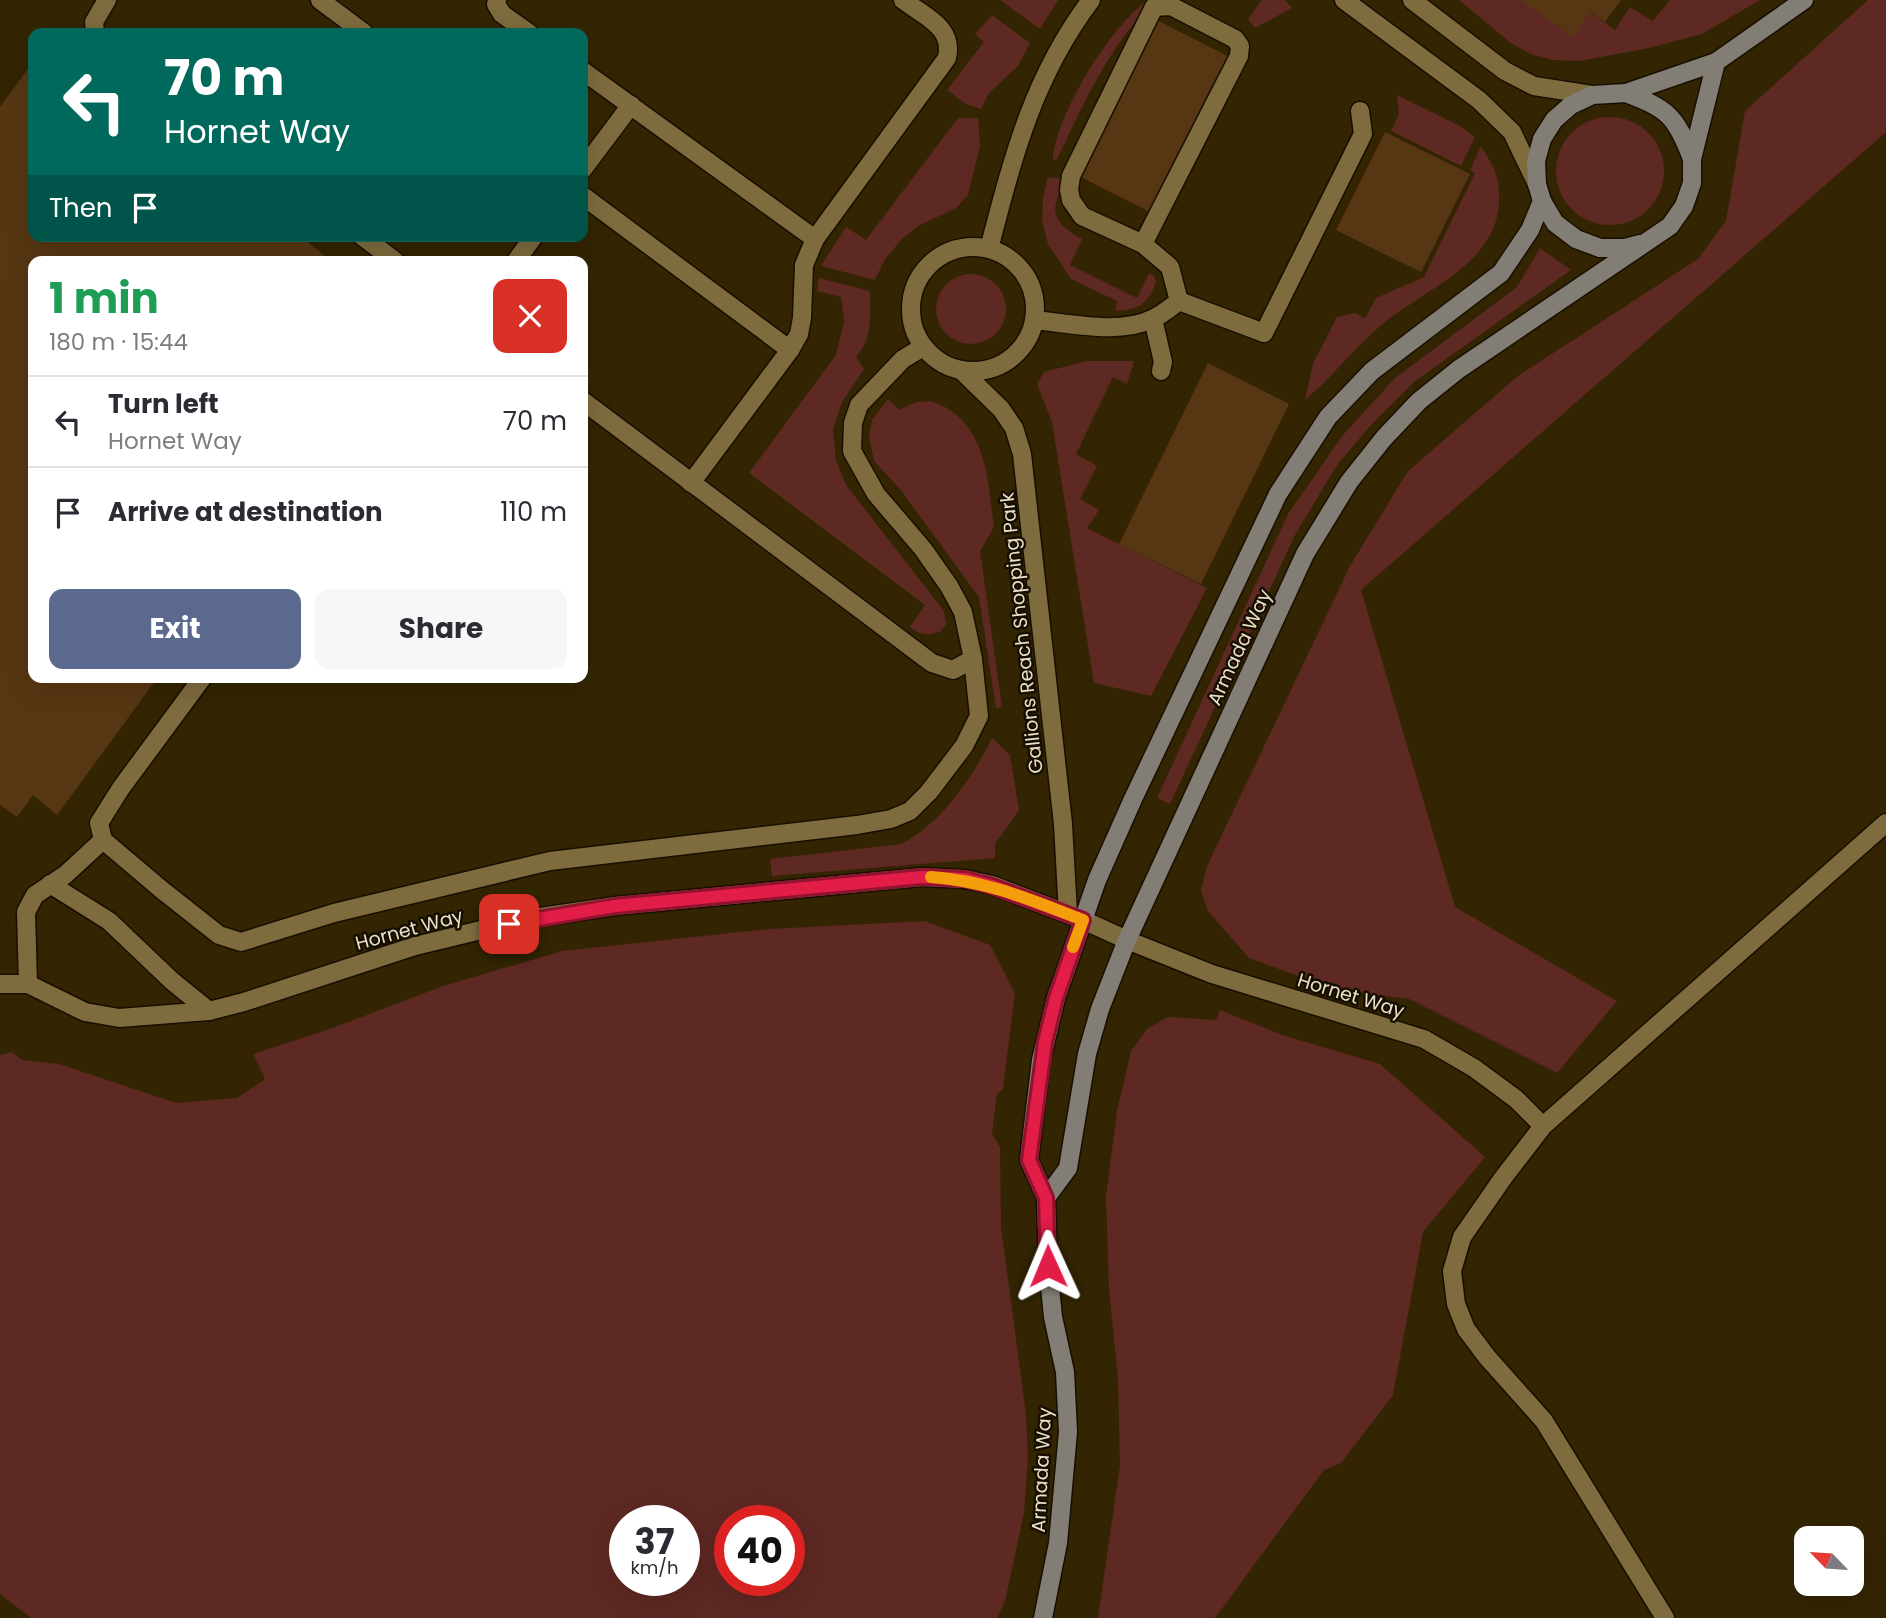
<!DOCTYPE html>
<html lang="en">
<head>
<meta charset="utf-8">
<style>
	body { margin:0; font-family:Poppins,sans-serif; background:#f7f7f7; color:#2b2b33; height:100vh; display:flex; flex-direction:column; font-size:26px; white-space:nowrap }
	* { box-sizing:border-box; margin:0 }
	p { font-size:23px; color:#7c7c81 }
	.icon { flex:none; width:38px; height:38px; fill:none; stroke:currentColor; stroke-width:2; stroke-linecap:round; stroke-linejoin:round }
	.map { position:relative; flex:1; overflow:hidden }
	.side { position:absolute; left:28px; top:256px; width:560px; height:427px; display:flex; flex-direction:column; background:#fff; border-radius:14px; box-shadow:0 7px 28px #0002 }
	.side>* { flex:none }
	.banner { position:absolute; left:28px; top:28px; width:560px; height:214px; border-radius:14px; box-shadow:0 7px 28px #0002; background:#00695c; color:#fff; overflow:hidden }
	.needle { width:46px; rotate:295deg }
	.fabs { position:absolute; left:1794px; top:1526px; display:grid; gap:14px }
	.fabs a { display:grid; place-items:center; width:70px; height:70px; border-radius:14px; background:#fff; box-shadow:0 7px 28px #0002; font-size:35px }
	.speed { position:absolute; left:609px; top:1505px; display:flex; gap:14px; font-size:35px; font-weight:700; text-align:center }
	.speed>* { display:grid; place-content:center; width:91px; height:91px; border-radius:50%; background:#fff; box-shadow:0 7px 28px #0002; line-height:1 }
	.speed small { font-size:18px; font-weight:400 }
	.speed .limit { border:10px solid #d22; background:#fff; color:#111 }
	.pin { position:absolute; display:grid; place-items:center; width:60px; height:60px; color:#fff; margin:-30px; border-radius:14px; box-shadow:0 4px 10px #0006 }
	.me { position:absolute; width:77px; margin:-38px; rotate:359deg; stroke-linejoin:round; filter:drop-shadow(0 0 5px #0008) }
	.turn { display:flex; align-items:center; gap:24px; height:147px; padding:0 21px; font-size:32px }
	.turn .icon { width:91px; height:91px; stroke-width:2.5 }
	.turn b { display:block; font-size:49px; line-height:60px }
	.then { display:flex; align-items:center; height:66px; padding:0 21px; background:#0003; gap:14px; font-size:26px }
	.round { display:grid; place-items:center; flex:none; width:74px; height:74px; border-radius:14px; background:#f7f7f7 }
	.head { display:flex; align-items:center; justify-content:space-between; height:119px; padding:0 21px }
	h1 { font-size:42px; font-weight:700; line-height:52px; color:#1e9e55 }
	.action { display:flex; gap:14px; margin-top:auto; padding:14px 21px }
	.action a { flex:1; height:80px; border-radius:14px; background:#5c698e; color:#fff; font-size:28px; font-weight:700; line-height:80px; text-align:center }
	.action a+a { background:#f7f7f7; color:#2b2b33 }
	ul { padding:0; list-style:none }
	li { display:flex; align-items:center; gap:21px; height:91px; padding:0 21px; border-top:2px solid #e1e1e2 }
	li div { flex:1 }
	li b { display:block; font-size:26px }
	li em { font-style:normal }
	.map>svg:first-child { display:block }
</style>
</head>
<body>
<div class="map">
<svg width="1886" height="1618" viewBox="0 0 1886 1618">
	<rect width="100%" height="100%" fill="#332502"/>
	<g fill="#5e2823" fill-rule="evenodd">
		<polygon points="1000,0 1058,0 1040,29"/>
		<path d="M1148,0H1161C1115,29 1081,111 1057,159L1053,160C1056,115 1110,26 1148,0Z"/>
		<polygon points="1262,0 1285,0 1292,8 1255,28 1248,19"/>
		<polygon points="1459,0 1521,0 1591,12 1615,30 1630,7 1653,21 1670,0 1760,0 1702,34 1649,48 1579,61 1553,60 1533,55 1512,44"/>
		<polygon points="1868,0 1886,0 1886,132 1361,590 1455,907 1617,1001 1557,1073 1409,999 1337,990 1249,958 1208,911 1201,891 1207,866 1350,566 1408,471 1518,376 1698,259 1726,221 1745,111"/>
		<polygon points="992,15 1030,43 1018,66 989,93 981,109 966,104 947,90 984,42 975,34"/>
		<polygon points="1397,95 1462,127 1475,137 1461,166 1391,131 1399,114"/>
		<circle cx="1610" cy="171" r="54"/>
		<polygon points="958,118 978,118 980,146 968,195 956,208 918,226 902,239 885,259 875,280 821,266 846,227 866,240"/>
		<path d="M1481,146C1486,155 1493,164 1496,174C1517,260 1428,284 1378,328C1352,351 1331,378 1305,400L1313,364L1337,317L1355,313L1365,318L1376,298L1424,277L1475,173L1470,170Z"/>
		<path d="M1048,177L1065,179C1050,210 1050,221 1082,239L1070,265L1137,298L1149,273L1154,276L1156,282C1149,303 1137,312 1115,310L1117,301L1071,279L1048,244L1042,220L1043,197Z"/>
		<polygon points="1540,248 1571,270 1414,382 1370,426 1337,465 1295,535 1170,804 1157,798 1288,514 1343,435 1395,378 1517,287"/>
		<circle cx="971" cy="309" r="35"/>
		<path d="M819,278L870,291C869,318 874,335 856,357L864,369L842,402L833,430L836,460L846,485L944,611L946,624L940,632C927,635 921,636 910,627L925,605L749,473L836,355L844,321L841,297L817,291Z"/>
		<polygon points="1087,361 1134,361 1127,384 1113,377 1076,454 1097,466 1080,499 1099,510 1087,528 1207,588 1151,696 1094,683 1052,422 1037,384 1044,372"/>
		<path d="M888,399L900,410C916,400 929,398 945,407C988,431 988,484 994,527L980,551L1002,707L996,708L979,597L900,489L874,461L869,436L872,420Z"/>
		<path d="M992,738L1010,755L1019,810L995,844V858L772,876L770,859L901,844C942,823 972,778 992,738Z"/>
		<path d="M925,921L990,945L1015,993L1003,1089L997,1094L992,1134L1000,1147L1001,1227L1026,1414L1028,1458L1024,1513L1005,1601L997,1618H31L0,1594V1055L12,1052L22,1060L59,1064L176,1103L237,1098L265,1079L253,1054L330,1029L443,986L562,951L769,929ZM625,1521H684V1580H625ZM730,1521H789V1580H730Z"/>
		<polygon points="1220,1010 1282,1035 1380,1064 1485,1157 1423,1232 1393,1395 1341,1463 1324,1470 1215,1618 1098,1618 1120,1465 1118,1378 1109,1289 1106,1197 1117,1111 1131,1051 1147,1029 1168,1017 1216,1020"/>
	</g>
	<g fill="#573713">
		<polygon points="1521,0 1621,0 1605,22 1591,12 1572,37"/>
		<polygon points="1157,20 1233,59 1154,214 1077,175"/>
		<polygon points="33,62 33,236 299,236 332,261 33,261 33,677 158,677 57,815 33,795 17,817 0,805 0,107"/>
		<polygon points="1385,132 1470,174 1421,272 1336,230"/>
		<polygon points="1208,363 1289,404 1201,584 1119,544"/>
	</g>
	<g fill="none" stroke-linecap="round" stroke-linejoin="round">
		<g stroke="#180f00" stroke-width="21">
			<g id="lane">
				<polyline points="320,0 364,33"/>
				<polyline points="497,0 496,4 502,14 529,33"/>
				<polyline points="95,33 94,22 107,0"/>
				<path d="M583,71L815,239L947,58C954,27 925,17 903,0"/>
				<polyline points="583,169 631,105"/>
				<polyline points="583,196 790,350"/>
				<polyline points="362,236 395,261"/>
				<polyline points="1143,244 1239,56 1240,46 1235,39 1171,6 1154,7 1071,176 1069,190 1071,200 1082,216 1143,244 1170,267 1179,301"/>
				<polyline points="516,261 534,236"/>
				<polyline points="1153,319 1163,362 1161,371"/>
				<path d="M1034,320C1068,323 1120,335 1152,319C1162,315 1171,307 1179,301L1264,333L1363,134L1360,111"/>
				<polyline points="583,401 932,663 953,670 973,659"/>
				<polyline points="691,483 790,350 799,334 802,318 804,265 815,239"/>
				<polyline points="203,677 121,788 99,823 103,840 162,890 219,935 241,942 334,913 550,861 857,825 891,819 910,811 929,792 964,746 979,716 973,659 963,612 949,586 923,549 876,494 852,451 853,423 859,405 903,359 923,347"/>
				<polyline points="50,884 109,921 172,981 209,1011"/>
				<polyline points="1127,940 1212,974 1424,1039 1474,1068 1516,1099 1543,1126"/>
				<polyline points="28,984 26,912 35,895 65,875 103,840"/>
				<polyline points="1665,1618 1544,1421 1487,1357 1466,1329 1456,1304 1452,1271 1462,1237 1503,1178 1543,1126 1886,823"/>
			</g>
		</g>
		<g stroke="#180f00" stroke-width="21">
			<g id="street">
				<polyline points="1344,0 1479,100 1512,132 1537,184"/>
				<polyline points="1412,0 1505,71 1534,86 1592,95"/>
				<circle cx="973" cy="309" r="62"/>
				<path d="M989,249C1013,157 1033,77 1091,0"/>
				<polyline points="961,370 1001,409 1014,428 1022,454 1063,824 1068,914"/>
				<polyline points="0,984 28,984 85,1012 119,1018 209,1011 244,1002 415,946 527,919 615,906 922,877 965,879 992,885 1083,920 1127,940"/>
			</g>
		</g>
		<g stroke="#180f00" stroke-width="21">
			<g id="secondary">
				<path d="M1626,93C1668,109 1676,116 1692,159"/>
				<polyline points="1640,244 1625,248 1600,248 1576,239 1555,223 1542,201 1537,184 1536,161 1542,139 1554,120 1571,105 1592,95 1626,93 1716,62 1804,0"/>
				<polyline points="1046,1198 1068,1168 1087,1054 1100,1009 1127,940 1305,554 1349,482 1384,438 1419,401 1459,369 1670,226 1684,206 1692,183 1692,159 1716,62"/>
				<polyline points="1043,1618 1058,1543 1068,1432 1065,1372 1053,1317 1048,1266 1046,1198 1029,1160 1041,1060 1056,998 1097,880 1133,799 1278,494 1328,417 1372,371 1501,273 1530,230 1542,201"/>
			</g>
		</g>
		<use href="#lane" stroke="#7e6b3e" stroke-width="18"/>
		<use href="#street" stroke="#7e6b3e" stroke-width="18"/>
		<use href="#secondary" stroke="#827e75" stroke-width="18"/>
	</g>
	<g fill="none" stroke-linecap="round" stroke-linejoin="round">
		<g stroke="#92132f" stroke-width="18">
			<polyline id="route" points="509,924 615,906 922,877 965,879 992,886 1083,920 1056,998 1045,1042 1029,1160 1046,1198 1048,1266"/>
		</g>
		<use href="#route" stroke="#e11d48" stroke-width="12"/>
		<path stroke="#f59e0b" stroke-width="12" d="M931,877C988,881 1031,900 1083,920L1073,947"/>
	</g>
	<g text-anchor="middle" stroke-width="5" stroke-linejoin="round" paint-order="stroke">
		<g font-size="19" fill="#eae0c8" stroke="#160f01">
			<text transform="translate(1021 633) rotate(-96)" y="7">Gallions Reach Shopping Park</text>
			<text transform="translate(1239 647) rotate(-65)" y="7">Armada Way</text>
			<text transform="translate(409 929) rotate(-15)" y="7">Hornet Way</text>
			<text transform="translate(1351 995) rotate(17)" y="7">Hornet Way</text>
			<text transform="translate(1041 1470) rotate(-87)" y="7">Armada Way</text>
		</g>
	</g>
</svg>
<div class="fabs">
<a><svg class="needle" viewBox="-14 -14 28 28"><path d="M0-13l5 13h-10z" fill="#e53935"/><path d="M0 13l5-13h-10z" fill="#7c7c81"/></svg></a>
</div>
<div class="speed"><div>37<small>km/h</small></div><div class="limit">40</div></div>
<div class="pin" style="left:509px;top:924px;background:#d93025"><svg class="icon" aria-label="arrive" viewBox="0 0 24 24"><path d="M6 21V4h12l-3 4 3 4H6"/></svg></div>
<svg class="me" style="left:1048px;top:1266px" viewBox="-20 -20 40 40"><path d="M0-17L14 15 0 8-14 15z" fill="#e11d48" stroke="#fff" stroke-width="4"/></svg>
<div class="banner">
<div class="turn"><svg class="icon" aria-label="left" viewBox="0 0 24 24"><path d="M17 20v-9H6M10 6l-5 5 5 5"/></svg><div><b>70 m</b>Hornet Way</div></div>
<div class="then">Then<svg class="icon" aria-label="arrive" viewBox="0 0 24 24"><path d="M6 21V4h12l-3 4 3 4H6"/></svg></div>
</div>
<section class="side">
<div class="head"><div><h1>1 min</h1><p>180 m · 15:44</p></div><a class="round" style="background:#d93025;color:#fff"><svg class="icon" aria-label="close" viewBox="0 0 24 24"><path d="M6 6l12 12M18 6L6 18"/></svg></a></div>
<ul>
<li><svg class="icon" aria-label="left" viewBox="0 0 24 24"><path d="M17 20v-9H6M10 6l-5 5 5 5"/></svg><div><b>Turn left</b><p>Hornet Way</p></div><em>70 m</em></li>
<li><svg class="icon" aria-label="arrive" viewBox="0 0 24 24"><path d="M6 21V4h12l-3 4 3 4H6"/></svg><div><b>Arrive at destination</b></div><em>110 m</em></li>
</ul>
<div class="action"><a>Exit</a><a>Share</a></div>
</section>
</div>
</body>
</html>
